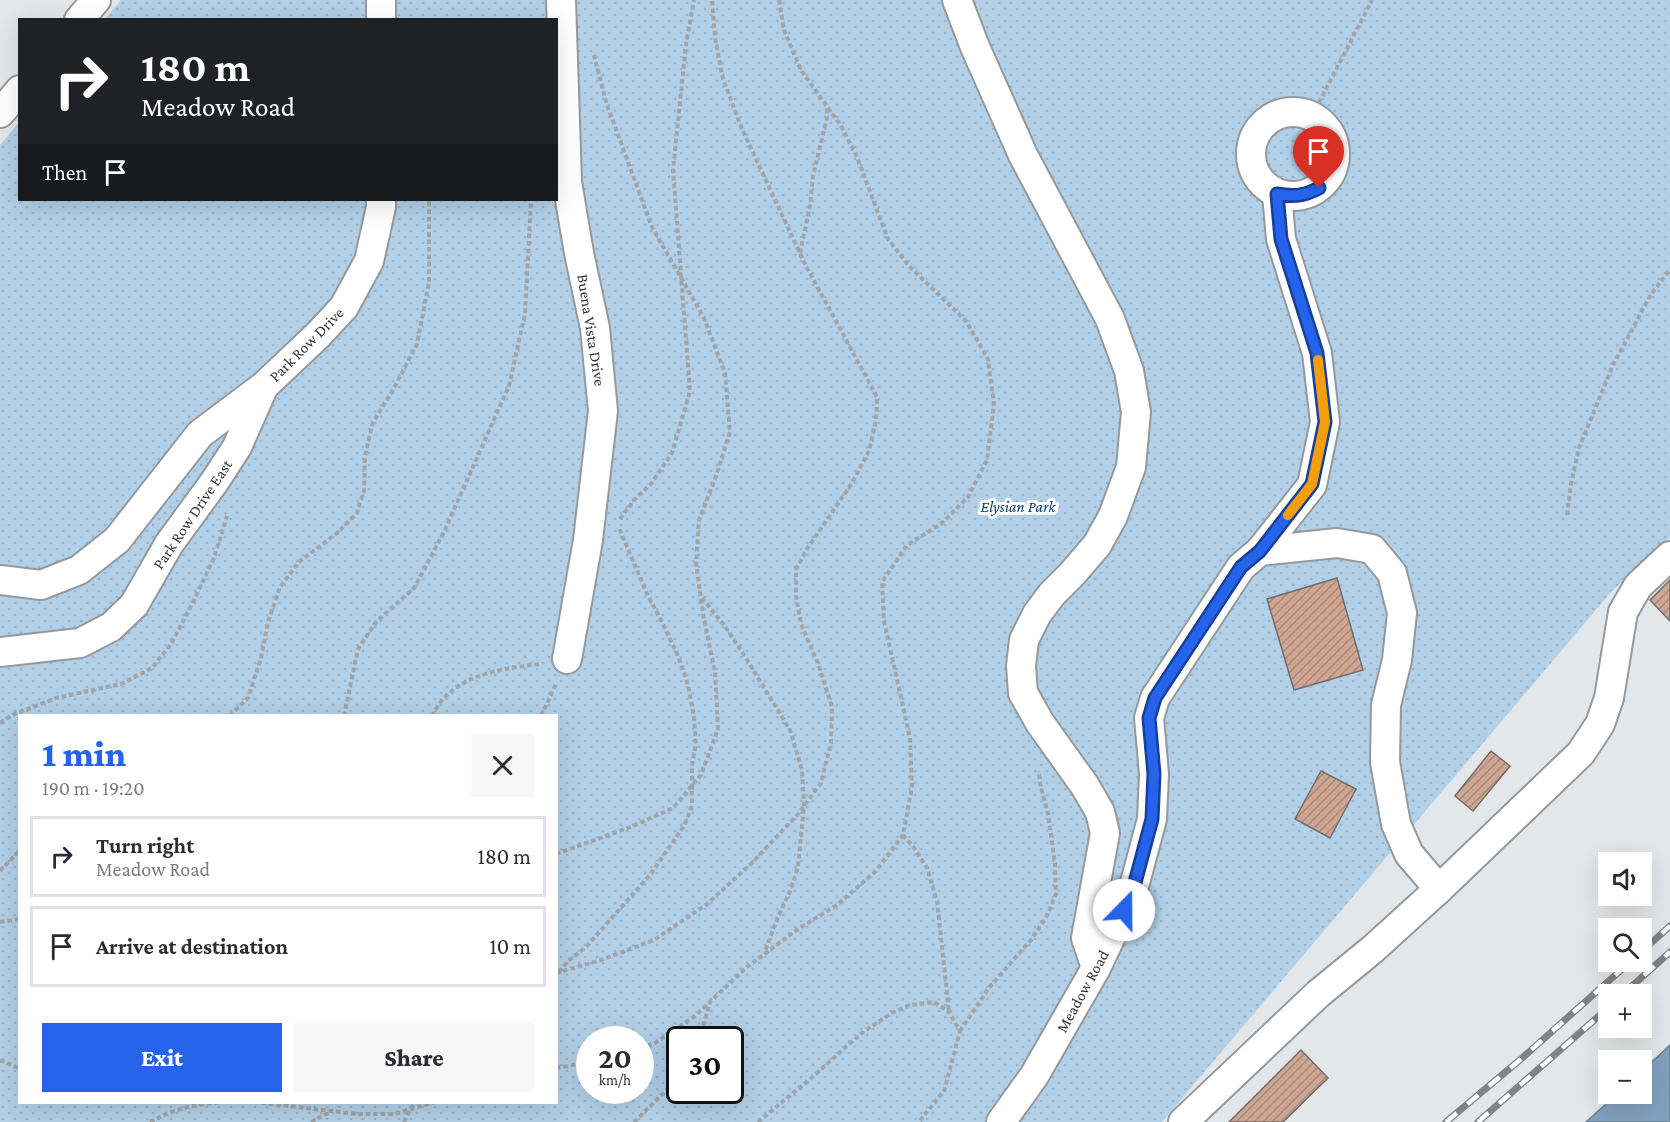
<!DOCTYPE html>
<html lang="en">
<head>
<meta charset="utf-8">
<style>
	body { margin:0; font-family:"Crimson Pro",serif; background:#f7f7f7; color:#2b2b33; height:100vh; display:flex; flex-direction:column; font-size:22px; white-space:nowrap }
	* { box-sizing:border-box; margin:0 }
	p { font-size:20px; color:#7c7c81 }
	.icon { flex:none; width:33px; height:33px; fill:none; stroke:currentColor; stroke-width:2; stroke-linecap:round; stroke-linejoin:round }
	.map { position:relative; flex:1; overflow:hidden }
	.details { position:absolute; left:18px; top:714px; width:540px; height:390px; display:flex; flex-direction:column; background:#fff; border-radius:0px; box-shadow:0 6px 24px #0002 }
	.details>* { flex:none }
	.hud { position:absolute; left:18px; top:18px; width:540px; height:183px; border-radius:0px; box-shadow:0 6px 24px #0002; background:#202124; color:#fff; overflow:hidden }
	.buttons { position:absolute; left:1598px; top:852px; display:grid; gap:12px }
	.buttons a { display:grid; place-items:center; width:54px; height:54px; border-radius:0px; background:#fff; box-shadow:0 6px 24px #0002; font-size:30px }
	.speed { position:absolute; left:576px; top:1026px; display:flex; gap:12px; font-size:30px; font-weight:700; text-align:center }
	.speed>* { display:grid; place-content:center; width:78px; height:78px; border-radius:50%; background:#fff; box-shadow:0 6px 24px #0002; line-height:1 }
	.speed small { font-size:15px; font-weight:400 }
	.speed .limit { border:3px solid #111; border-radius:9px; background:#fff; color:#111 }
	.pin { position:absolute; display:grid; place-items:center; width:51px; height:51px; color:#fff; margin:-62px -26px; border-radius:50% 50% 50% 0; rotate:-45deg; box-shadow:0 0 6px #0007 }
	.pin .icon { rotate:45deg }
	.me { position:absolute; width:66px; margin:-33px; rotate:22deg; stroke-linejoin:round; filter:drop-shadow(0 0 4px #0008) }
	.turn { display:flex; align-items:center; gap:21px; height:126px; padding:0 24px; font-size:27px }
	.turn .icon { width:78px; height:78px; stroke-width:2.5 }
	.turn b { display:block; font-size:42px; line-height:51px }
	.then { display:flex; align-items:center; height:57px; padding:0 24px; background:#0003; gap:12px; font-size:22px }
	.round { display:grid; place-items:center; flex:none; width:63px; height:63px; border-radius:0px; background:#f7f7f7 }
	.summary { display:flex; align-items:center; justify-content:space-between; height:102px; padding:0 24px }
	h1 { font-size:36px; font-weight:800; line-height:45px; color:#2563eb }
	.action { display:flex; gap:12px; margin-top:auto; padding:12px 24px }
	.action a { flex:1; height:69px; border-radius:0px; background:#2563eb; color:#fff; font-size:24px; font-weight:800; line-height:69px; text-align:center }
	.action a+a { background:#f7f7f7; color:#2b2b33 }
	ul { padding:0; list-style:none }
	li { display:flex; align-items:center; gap:18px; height:81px; margin:0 12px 9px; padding:0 12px; border:3px solid #e1e1e2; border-radius:0px }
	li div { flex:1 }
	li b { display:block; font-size:22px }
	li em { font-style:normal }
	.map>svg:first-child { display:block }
</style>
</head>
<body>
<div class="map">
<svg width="1670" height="1122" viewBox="0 0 1670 1122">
	<defs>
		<pattern id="grass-dots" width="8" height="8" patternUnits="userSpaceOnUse" patternTransform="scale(1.5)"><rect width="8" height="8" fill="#b2d0e8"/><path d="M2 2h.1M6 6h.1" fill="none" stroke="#9ab3c8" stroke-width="1.8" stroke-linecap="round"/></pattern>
		<pattern id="building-hatch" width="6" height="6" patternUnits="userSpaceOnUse" patternTransform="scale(1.5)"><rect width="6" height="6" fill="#cfa693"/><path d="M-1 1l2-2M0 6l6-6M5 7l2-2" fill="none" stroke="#a98879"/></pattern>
	</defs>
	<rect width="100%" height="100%" fill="#e3e7ea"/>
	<path fill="url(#grass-dots)" fill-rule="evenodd" d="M121,0H1670V537L1611,592L1162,1122H0V145L19,122L20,200H556V20L105,19ZM20,716H556V1102H20ZM590,1040H640V1090H590ZM680,1040H730V1090H680Z"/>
	<polygon fill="#80a1bd" stroke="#6a8195" stroke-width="1.5" points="1670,1045 1670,1122 1586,1122 1617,1094 1641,1094 1641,1072"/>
	<g fill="url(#building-hatch)" stroke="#716d6b" stroke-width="1.5">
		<polygon points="1337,578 1363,670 1294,690 1267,599"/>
		<polygon points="1670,580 1670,621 1650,600"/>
		<polygon points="1491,751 1510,766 1473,811 1455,796"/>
		<polygon points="1321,771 1356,789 1330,838 1295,819"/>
		<polygon points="1301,1050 1328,1078 1283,1122 1229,1122"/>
	</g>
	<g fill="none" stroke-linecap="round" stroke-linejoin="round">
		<g stroke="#95999b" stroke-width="32">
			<g id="minor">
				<polyline points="381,0 381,20"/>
				<polyline points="561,0 567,182 579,253 595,328 603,411 588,540 567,659"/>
				<polyline points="957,0 975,47 1023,155 1110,319 1129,371 1136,412 1131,467 1113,516 1097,545 1072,574 1052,594 1037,614 1024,640 1021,666 1023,693 1040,723 1085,786 1100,812 1105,833 1086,938 1096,968"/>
				<polyline points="79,20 96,0"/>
				<circle cx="1293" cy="154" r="42"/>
				<polyline points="0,113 20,90"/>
				<polyline points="1260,551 1337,543 1372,549 1392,573 1402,613 1397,660 1386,705 1385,762 1396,824 1409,854 1439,889"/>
				<polyline points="0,580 41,585 79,570 117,540 200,434 264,386 318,335 344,307 369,261 381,207 381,200"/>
				<polyline points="0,652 80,643 111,627 134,605 169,544 215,481 237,447 263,388"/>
				<polyline points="1001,1122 1034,1076 1096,968 1133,890 1152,819 1154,774 1149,718 1155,698 1241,567 1260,551 1312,485 1325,422 1317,353 1281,239 1277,194"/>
				<polyline points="1183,1122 1318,994 1373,949 1439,889 1581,753 1600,724 1609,698 1623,612 1638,586 1670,556"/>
			</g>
		</g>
		<g stroke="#a1a4a6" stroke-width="4" stroke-dasharray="4.5 3" stroke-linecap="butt">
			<polyline points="1312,116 1372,0"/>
			<polyline points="800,253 810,206 813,176 827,118 827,107"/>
			<polyline points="1567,515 1571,484 1579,448 1613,365 1651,294 1670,270"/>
			<polyline points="620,519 635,499 651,484 672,453 690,391 673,170 686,44 694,0"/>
			<polyline points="702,598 724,625 744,655 790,730 802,770 804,806 798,867 791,889 778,917 765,951"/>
			<polyline points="230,716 248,698 261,658 268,622 280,587 299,562 336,534 357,513 364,490 365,456 373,422 393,390 417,344 429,282 429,200"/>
			<polyline points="344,716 358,649 376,622 414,588 443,534 509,386 525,314 531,200"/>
			<path d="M432,716C436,709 440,701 446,696C471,672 507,668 540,664"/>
			<polyline points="541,716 556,684"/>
			<polyline points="0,723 12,715 56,698 121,684 152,668 171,644 190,608 214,558 227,516"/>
			<polyline points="903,835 915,849 927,868 937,901 949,1011"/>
			<polyline points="556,854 633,826 673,808 701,775 718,729 715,672 703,614 696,563 699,520 716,476 730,432 725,373 704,318 652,227 607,105 593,52"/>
			<polyline points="0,871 20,850"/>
			<polyline points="0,922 20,919"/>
			<polyline points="559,972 568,961 586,947 650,875 684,826 692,806 692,765 696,744 694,717 688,685 679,658 662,622 648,596 619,528"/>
			<polyline points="556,973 601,960 654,940 707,904 752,863 798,814 821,783 831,743 832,707 819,666 801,624 796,596 796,569 807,549 852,483 869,451 876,421 877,397 805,264 742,129 723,79 715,38 712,0"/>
			<polyline points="960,1031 988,989 1030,941 1046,918 1056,894 1055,864 1048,814 1040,783 1039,771"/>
			<polyline points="699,1040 710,1003"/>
			<polyline points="640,1048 655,1043 695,1016 747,967 798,929 837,905 876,871 903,835 912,787 910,738 884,621 882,582 907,545 941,524 968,497 987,460 994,404 988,359 966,321 909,266 888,239 857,157 841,126 801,70 784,30 779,0"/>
			<polyline points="0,1060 20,1069"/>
			<polyline points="556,1068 590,1062"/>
			<polyline points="254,1102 357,1114 394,1114 435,1102"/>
			<path d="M150,1122C176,1108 196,1104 226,1102"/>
			<polyline points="311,1122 330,1112"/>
			<polyline points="404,1122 410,1109 416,1102"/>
			<polyline points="634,1122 680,1077"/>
			<polyline points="758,1122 810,1079 864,1031 892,1013 910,1005 934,1002 949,1012 960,1031 944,1091 919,1122"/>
		</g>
		<use href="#minor" stroke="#fff" stroke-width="28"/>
		<g stroke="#818486" stroke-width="7">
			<g id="rail">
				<polyline points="1641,952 1670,926"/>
				<polyline points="1623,994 1670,952"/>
				<polyline points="1446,1122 1521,1059 1630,962"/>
				<polyline points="1478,1122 1608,1008"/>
			</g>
		</g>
		<use href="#rail" stroke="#fff" stroke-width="4.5" stroke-dasharray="14" stroke-linecap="butt"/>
	</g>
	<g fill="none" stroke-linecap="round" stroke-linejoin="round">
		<g stroke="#184099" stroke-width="15">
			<path id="route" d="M1124,910L1133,890L1152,819L1154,774L1149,718L1155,698L1241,567L1260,551L1312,484L1325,422L1317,353L1281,239L1277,194C1294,197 1304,196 1319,188"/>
		</g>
		<use href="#route" stroke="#2563eb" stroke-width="10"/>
		<polyline stroke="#f59e0b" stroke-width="10" points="1288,515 1312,484 1325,422 1318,360"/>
	</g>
	<g text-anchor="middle" stroke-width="6" stroke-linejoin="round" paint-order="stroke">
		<g font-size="16" fill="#353637" stroke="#fff">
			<text transform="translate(592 330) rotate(81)" y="6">Buena Vista Drive</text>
			<text transform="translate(306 344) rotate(-45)" y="6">Park Row Drive</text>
			<text transform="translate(192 514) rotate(-56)" y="6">Park Row Drive East</text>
			<text transform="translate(1082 991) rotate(-61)" y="6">Meadow Road</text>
		</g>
		<g font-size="16" font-style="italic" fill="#044166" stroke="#fff">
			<text x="1018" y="512">Elysian Park</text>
		</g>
	</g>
</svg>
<div class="buttons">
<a><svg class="icon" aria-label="sound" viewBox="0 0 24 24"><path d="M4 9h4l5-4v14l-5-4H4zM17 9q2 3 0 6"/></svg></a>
<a><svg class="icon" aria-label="search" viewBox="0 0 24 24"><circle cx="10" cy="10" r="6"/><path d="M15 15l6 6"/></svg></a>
<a>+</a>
<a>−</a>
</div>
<div class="speed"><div>20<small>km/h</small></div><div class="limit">30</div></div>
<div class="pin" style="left:1319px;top:188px;background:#d93025"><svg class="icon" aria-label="arrive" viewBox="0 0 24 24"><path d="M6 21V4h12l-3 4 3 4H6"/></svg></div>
<svg class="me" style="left:1124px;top:910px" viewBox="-20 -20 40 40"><circle r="19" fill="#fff"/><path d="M0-13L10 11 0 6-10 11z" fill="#2563eb"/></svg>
<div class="hud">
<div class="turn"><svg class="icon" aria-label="right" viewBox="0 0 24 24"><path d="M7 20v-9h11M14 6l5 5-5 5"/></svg><div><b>180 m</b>Meadow Road</div></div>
<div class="then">Then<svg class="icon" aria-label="arrive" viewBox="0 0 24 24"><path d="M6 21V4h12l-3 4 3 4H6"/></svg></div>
</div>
<section class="details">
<div class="summary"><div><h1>1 min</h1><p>190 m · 19:20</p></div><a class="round"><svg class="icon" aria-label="close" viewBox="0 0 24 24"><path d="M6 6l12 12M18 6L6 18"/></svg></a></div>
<ul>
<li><svg class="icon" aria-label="right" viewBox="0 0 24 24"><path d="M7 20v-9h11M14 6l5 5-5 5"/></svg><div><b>Turn right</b><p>Meadow Road</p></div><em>180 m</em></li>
<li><svg class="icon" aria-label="arrive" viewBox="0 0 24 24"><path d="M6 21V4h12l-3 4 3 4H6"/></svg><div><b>Arrive at destination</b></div><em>10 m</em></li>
</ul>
<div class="action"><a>Exit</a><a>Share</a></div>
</section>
</div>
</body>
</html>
